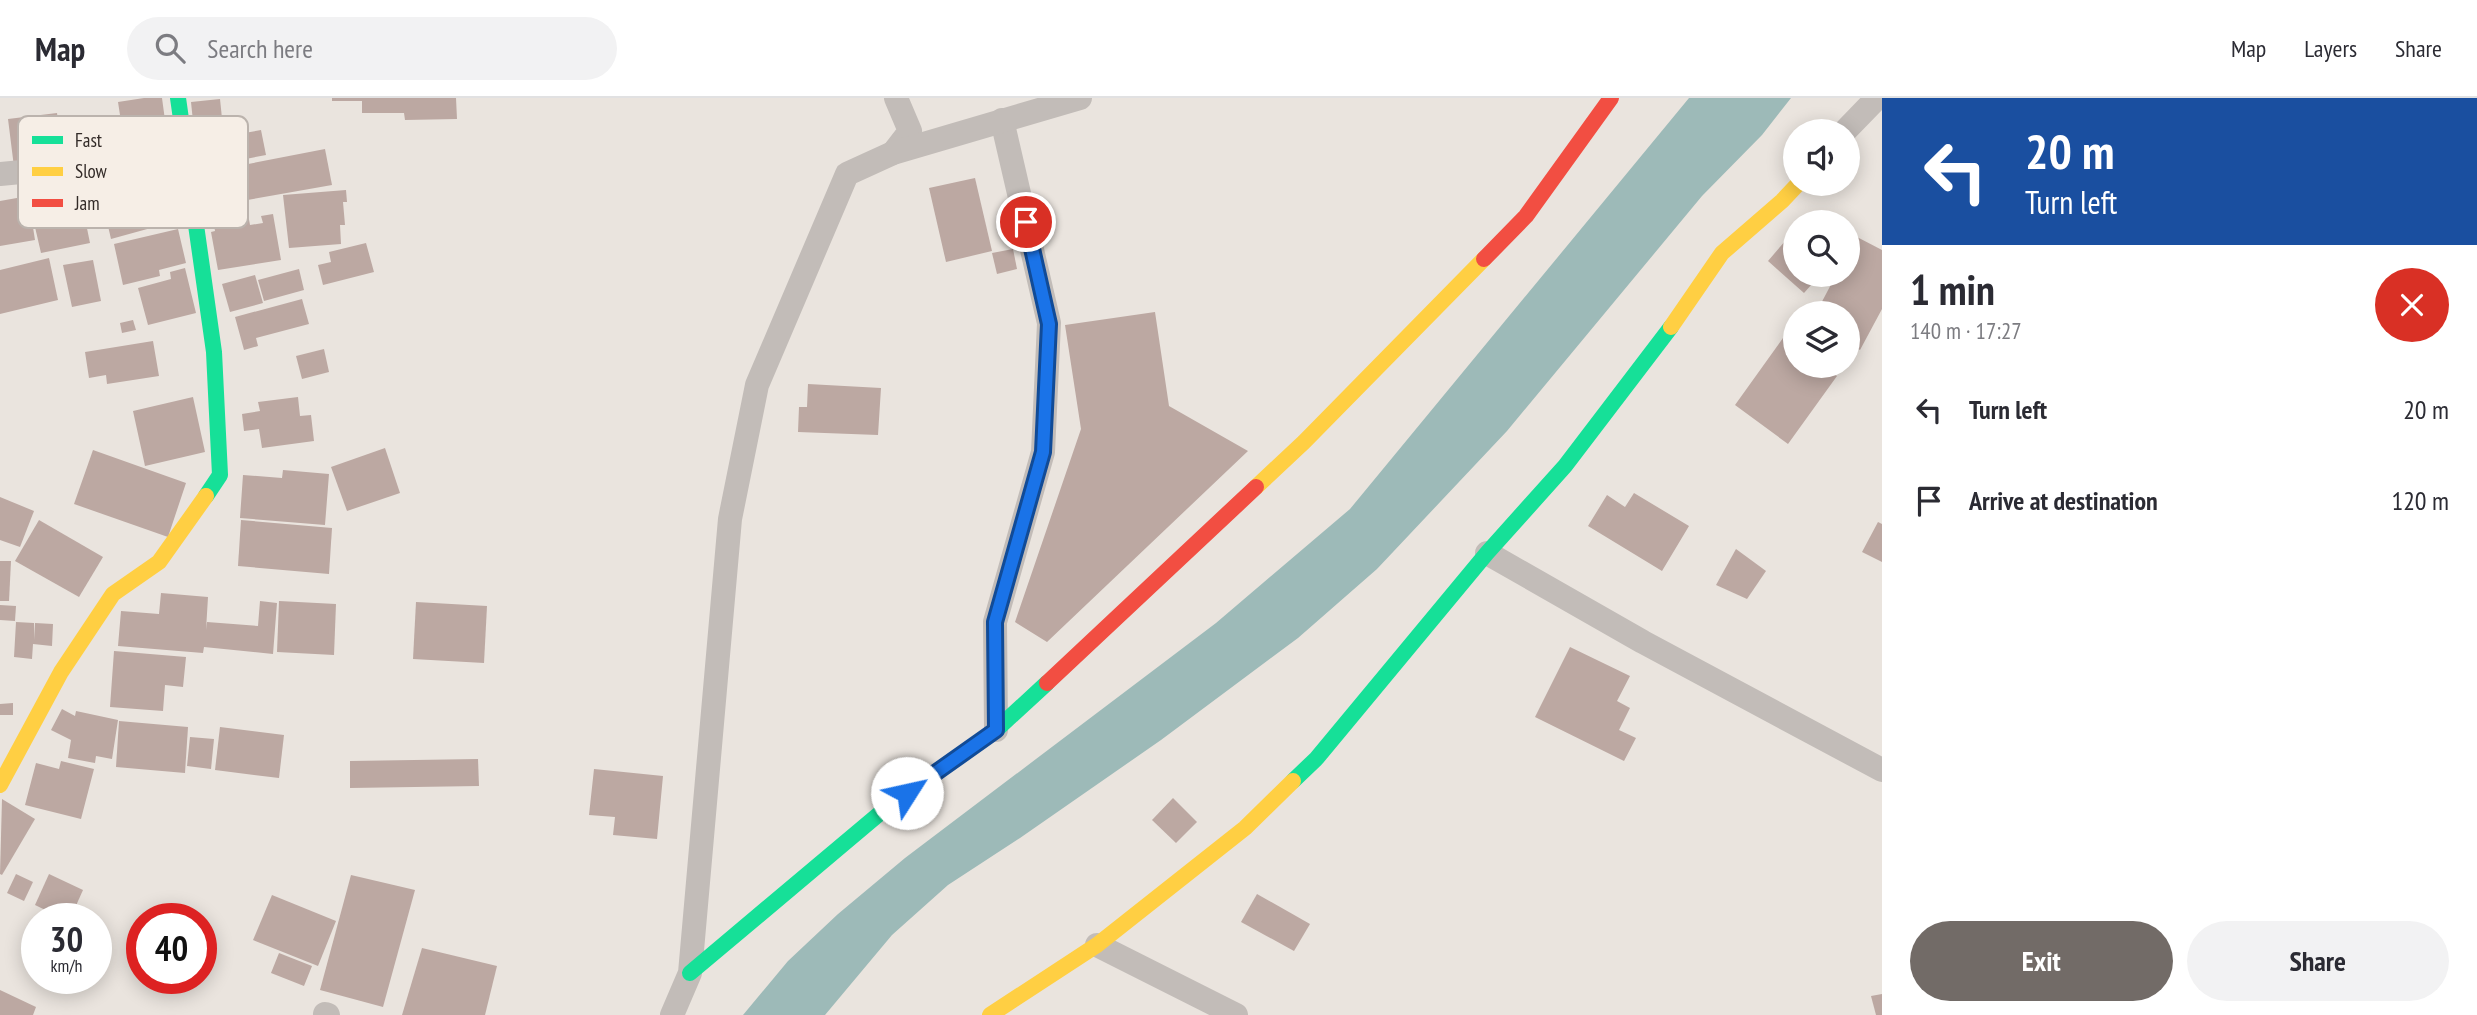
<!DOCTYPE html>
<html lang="en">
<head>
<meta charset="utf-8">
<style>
	body { margin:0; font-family:"PT Sans Narrow",sans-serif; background:#f2f2f3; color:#2b2b33; height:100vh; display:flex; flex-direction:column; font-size:26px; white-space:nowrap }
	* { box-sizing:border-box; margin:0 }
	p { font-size:23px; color:#7c7c81 }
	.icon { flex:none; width:38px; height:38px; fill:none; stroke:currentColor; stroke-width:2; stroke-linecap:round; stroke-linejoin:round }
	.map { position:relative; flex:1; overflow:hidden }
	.details { display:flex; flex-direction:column; background:#fff; width:595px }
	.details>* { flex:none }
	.hud { background:#1a4fa0; color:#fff; overflow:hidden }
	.tools { position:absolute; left:1783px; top:21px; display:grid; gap:14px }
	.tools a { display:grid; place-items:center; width:77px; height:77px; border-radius:50%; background:#fff; box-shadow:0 4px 18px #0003; font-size:35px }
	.speed { position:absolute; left:21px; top:805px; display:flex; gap:14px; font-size:35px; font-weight:700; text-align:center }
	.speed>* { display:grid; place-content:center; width:91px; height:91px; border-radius:50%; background:#fff; box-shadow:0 4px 18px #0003; line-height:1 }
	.speed small { font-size:18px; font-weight:400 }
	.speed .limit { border:10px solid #d22; background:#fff; color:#111 }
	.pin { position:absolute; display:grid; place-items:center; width:60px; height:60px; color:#fff; margin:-30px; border:4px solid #fff; border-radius:50%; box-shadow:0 2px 7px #0007 }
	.me { position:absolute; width:77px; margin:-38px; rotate:55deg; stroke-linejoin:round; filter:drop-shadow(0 0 5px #0008) }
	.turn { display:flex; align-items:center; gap:24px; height:147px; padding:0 28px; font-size:32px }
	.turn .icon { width:91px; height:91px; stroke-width:2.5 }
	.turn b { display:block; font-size:49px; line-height:60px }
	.round { display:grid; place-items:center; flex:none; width:74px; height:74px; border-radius:37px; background:#f2f2f3 }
	.summary { display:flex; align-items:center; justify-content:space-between; height:119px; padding:0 28px }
	h1 { font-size:42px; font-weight:600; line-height:52px }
	.primary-button { display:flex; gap:14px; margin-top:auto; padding:14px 28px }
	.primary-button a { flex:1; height:80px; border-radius:42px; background:#726b67; color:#fff; font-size:28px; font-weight:600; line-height:80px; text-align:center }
	.primary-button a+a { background:#f2f2f3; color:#2b2b33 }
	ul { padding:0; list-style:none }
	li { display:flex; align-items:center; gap:21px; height:91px; padding:0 28px }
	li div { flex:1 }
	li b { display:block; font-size:26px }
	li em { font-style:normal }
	header { display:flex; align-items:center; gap:42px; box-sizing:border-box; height:98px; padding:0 35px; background:#fff; border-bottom:2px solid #e1e1e2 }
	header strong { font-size:33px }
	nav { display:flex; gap:38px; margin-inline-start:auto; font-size:24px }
	.search { width:490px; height:63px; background:#f2f2f3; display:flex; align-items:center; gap:18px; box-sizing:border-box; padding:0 24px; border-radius:38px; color:#7c7c81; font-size:26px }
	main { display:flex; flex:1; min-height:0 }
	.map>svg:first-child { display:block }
</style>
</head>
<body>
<header>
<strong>Map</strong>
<div class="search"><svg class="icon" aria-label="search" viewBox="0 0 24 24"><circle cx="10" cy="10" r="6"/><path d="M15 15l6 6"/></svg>Search here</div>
<nav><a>Map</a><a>Layers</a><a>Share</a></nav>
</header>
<main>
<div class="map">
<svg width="1882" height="917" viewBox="0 0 1882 917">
	<rect width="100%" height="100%" fill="#eae4de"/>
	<polygon fill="#9dbab8" points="1689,0 1791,0 1762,37 1702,98 1507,333 1377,471 1298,540 1161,642 1020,740 948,787 892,837 825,917 743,917 788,863 838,816 905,760 1216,525 1350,411"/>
	<g fill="#bca8a2">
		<polygon points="144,0 162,0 169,52 104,61 100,33 122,30 118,4"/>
		<polygon points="332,0 456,0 457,21 405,22 404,15 362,15 362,3 332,3"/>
		<polygon points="220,1 223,30 194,33 191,4"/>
		<polygon points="57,15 63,63 14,69 8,21"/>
		<polygon points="261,32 266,57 210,68 205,42"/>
		<polygon points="325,51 332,87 208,109 202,75"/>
		<polygon points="975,80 992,153 946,164 929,90"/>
		<polygon points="346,92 347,104 343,104 345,127 340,127 341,146 289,150 283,97"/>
		<polygon points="28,98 35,142 0,148 0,103"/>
		<polygon points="163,100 169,125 111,141 105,115"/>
		<polygon points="82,106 90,145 41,155 32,116"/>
		<polygon points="248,116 250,127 263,125 261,118 273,116 281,162 218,172 211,134 215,133 213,121"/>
		<polygon points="178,131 186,165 159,172 160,178 123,187 114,146"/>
		<polygon points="1792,135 1796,139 1796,177 1820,177 1804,195 1768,163"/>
		<polygon points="1857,139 1882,152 1882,211 1860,252 1848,246 1848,215 1816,215 1836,177 1848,177 1848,156"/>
		<polygon points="366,145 374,174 323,187 318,167 331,164 329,154"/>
		<polygon points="1013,151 1017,171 997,176 992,155"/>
		<polygon points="49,160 58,202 0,216 0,172"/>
		<polygon points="93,162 101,203 72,209 63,167"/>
		<polygon points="185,170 196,215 148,227 138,190 171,181 170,174"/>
		<polygon points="299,171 304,192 264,203 258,182"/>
		<polygon points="255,177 263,205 230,214 222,186"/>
		<polygon points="302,201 309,226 256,240 258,248 244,252 235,219"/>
		<polygon points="1155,214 1169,308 1248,353 1047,544 1015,524 1081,331 1065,227"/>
		<polygon points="133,222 136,232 122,235 120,225"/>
		<polygon points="1783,240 1796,248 1796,268 1823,268 1837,278 1788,346 1735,307"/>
		<polygon points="153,243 159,278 107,286 106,277 89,280 85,254"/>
		<polygon points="324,251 329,274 302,281 296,258"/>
		<polygon points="808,286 881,290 878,337 798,334 799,309 807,309"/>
		<polygon points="193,299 205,354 145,368 133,313"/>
		<polygon points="298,299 300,318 311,317 314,343 262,350 259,331 244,333 242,316 260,313 258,304"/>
		<polygon points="385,350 400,395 347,413 331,369"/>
		<polygon points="93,352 186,385 168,439 74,406"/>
		<polygon points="283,372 329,376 325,427 240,420 243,377 282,380"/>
		<polygon points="1634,395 1689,428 1662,473 1588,428 1607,397 1625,409"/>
		<polygon points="0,399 34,413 20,449 0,442"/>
		<polygon points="39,422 103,459 79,499 15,463"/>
		<polygon points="241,422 332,430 329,476 238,468"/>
		<polygon points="1878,424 1882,426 1882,464 1862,454"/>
		<polygon points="1736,451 1766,473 1747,501 1716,487"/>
		<polygon points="0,463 11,463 9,503 0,503"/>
		<polygon points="161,495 208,499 206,532 207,524 258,528 260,503 277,505 273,556 204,549 203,555 118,548 121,513 159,516"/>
		<polygon points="279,503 336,506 334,557 277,554"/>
		<polygon points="416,504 487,508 484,565 413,561"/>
		<polygon points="0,507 16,508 15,523 0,522"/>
		<polygon points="16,524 34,525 34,542 35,525 53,526 52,548 33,546 32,561 14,559"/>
		<polygon points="1570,549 1630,578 1617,603 1630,610 1619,632 1636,640 1624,663 1535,619"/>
		<polygon points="114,553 186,559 183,589 165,587 163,613 110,609"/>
		<polygon points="13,605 13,617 0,617 0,606"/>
		<polygon points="62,611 75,618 76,613 118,622 112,661 96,658 95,665 68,660 71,642 51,632"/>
		<polygon points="119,623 188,629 185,675 116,669"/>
		<polygon points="220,629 284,637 279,680 215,672"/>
		<polygon points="190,639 214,641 211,671 187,668"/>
		<polygon points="478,661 479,688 350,690 350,663"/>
		<polygon points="61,663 94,671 81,721 25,707 36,665 59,671"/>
		<polygon points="594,671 663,678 657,741 613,737 615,719 589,717"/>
		<polygon points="1173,700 1197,724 1176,745 1152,722"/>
		<polygon points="2,701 35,721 2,777 0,776"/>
		<polygon points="16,776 33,784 24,803 7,795"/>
		<polygon points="49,776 83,792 70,821 64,821 35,807"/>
		<polygon points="351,777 415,792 383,909 320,892"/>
		<polygon points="1257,796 1310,826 1294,853 1241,824"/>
		<polygon points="272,797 336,823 318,868 253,842"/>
		<polygon points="422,850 497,868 485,917 402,917"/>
		<polygon points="279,855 312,868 304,888 271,875"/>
		<polygon points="0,892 36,909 33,917 0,917"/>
		<polygon points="1882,896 1882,917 1876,917 1871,898"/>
	</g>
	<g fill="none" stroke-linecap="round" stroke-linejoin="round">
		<g stroke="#c2bcb8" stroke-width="24">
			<polyline points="1845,33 1877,0"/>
			<polyline points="893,55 910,33 896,0"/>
			<polyline points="0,76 188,58"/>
			<polyline points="1487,455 1643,544 1882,672"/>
			<polyline points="996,632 995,524 1043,354 1049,225 1002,22"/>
			<polyline points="1097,847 1236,917"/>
			<polyline points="325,916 328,917"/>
			<polyline points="672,917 690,875 730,421 757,287 847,76 893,55 1080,0"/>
		</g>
		<g stroke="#16e098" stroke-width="16">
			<polyline points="178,0 214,254 220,377 206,398"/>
			<polyline points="1293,683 1316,661 1487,455 1565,368 1671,229"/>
			<polyline points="690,875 885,711 996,632 1047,585"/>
		</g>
		<g stroke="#ffcf43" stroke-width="16">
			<polyline points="1671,229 1722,155 1782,103 1798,86"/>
			<polyline points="1256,389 1304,344 1484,161"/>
			<polyline points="0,687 61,574 113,496 159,464 206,398"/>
			<polyline points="990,917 1097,847 1245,730 1293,683"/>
		</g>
		<g stroke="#f24e42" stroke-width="16">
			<polyline points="1484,161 1526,118 1611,0"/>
			<polyline points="1047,585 1256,389"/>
		</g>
	</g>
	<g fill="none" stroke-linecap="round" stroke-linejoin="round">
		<g stroke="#114b97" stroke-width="18">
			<polyline id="route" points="907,695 996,632 995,524 1043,354 1049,226 1026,124"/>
		</g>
		<use href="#route" stroke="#1a73e8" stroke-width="12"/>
	</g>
	<rect x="18" y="18" width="230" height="112" rx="10" fill="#f6eee6" stroke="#bbb3ad" stroke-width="2"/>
	<rect x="32" y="38" width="31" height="8" fill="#16e098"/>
	<rect x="32" y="69" width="31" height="9" fill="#ffcf43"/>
	<rect x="32" y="101" width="31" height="8" fill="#f24e42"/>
	<g font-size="19" fill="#322a27">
		<text x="75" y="49">Fast</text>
		<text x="75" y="80">Slow</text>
		<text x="75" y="112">Jam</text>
	</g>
</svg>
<div class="tools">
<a><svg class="icon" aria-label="sound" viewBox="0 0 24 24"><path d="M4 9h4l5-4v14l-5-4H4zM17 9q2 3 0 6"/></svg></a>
<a><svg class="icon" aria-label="search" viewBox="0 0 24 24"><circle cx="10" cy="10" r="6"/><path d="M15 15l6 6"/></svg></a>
<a><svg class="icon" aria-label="layers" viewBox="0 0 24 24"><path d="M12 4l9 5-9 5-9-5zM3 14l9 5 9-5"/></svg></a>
</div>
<div class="speed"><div>30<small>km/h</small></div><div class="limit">40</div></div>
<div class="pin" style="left:1026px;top:124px;background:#d93025"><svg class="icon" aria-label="arrive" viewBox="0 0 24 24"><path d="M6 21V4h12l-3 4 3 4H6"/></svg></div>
<svg class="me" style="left:907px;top:695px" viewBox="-20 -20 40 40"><circle r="19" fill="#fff"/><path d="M0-13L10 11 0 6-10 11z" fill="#1a73e8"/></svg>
</div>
<section class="details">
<div class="hud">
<div class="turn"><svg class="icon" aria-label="left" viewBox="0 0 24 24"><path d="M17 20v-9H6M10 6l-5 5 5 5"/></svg><div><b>20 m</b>Turn left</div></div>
</div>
<div class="summary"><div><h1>1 min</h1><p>140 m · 17:27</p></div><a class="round" style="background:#d93025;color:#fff"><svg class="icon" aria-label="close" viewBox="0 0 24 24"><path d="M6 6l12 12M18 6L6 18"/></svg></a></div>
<ul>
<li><svg class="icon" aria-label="left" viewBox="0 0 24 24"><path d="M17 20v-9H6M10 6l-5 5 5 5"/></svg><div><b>Turn left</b></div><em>20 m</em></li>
<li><svg class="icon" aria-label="arrive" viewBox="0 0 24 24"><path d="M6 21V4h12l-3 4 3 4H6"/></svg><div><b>Arrive at destination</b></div><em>120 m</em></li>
</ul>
<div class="primary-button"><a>Exit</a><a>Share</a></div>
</section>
</main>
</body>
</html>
